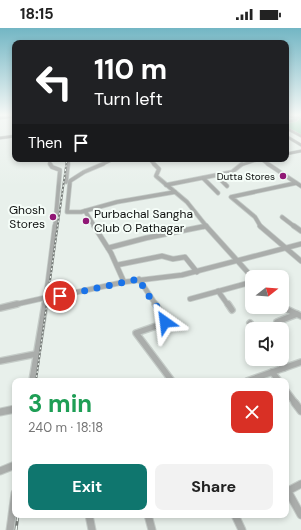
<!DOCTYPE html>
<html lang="en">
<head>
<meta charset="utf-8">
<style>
	body { margin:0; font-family:"DM Sans",sans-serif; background:#f2f2f2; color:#222; height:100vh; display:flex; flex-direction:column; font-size:15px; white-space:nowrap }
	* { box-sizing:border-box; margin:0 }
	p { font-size:13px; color:#767676 }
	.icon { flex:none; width:22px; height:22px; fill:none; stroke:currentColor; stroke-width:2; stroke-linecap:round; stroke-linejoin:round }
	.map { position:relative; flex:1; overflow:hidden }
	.side { position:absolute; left:12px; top:350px; width:277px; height:140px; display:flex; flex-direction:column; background:#fff; border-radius:8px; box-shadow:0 2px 6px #0003 }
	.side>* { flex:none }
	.top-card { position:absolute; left:12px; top:12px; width:277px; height:122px; border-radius:8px; box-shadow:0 2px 6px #0003; background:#202124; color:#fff; overflow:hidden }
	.needle { width:26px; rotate:73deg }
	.buttons { position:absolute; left:245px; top:242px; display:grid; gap:8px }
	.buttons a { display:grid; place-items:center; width:44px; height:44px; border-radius:8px; background:#fff; box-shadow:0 2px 6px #0003; font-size:20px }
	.pin { position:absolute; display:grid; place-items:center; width:34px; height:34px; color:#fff; margin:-17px; border:2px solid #fff; border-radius:50%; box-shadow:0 1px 4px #0007 }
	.me { position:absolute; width:44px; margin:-22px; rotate:329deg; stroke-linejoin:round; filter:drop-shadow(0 0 3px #0008) }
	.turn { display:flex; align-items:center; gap:14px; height:84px; padding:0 16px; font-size:18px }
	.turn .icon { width:52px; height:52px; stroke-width:2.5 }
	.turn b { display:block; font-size:28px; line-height:34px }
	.then { display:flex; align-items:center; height:38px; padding:0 16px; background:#0003; gap:8px; font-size:15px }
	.round { display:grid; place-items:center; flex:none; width:42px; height:42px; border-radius:8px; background:#f2f2f2 }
	.summary { display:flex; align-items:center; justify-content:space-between; height:68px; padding:0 16px }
	h1 { font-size:24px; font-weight:700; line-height:30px; color:#1e9e55 }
	.primary-button { display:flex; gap:8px; margin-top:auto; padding:8px 16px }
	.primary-button a { flex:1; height:46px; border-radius:8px; background:#0f766e; color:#fff; font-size:16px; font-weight:700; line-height:46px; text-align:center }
	.primary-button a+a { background:#f2f2f2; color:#222 }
	.status { display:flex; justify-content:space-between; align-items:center; height:28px; padding:0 20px; background:#fff; direction:ltr }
	.status svg { height:11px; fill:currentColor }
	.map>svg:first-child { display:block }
</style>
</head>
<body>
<div class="status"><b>18:15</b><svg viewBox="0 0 49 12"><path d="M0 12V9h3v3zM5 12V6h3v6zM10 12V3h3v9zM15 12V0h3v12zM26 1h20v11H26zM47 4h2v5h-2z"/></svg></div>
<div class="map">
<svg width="301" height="502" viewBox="0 0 301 502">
	<rect width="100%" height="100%" fill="#e8f0eb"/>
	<polygon fill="#92cdac" points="297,90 301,90 301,108 286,100 286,95 299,92"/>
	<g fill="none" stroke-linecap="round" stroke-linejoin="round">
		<g stroke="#c5ccc8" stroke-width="3.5">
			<g id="minor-far4">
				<polyline points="288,87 296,90"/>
				<polyline points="0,90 15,88"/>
				<polyline points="286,94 296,92 297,89 301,88"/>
				<polyline points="286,100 301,108"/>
				<polyline points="286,108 301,117"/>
				<polyline points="0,110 15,108"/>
				<polyline points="286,126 301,123"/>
				<polyline points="48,131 51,137"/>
				<polyline points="149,131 155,137"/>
				<polyline points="261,131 269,137"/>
				<polyline points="68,137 69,131"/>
				<polyline points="101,137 114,131"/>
				<polyline points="241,137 260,131"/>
			</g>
		</g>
		<g stroke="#c5ccc8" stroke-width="5">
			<g id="minor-far3">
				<polyline points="50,136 52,139 60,142 55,199"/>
				<polyline points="103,136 84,144 70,153 67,184 81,184 117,174 175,164"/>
				<polyline points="154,136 159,141 156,148 187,174 207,199"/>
				<polyline points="268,136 301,158"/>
				<polyline points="217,148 227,158"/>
				<polyline points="203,150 218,165"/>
				<polyline points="66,154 68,136"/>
				<polyline points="166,157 232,144 242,136"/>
				<polyline points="85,183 95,199"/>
				<polyline points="282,189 295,199"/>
				<polyline points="203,199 206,198"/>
				<polyline points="261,199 255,189 231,169 296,155"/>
			</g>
		</g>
		<g stroke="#c5ccc8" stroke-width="6">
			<g id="minor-far2">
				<polyline points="94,198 111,225 124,254"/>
				<polyline points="206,198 252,249"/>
				<polyline points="260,198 301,233"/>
				<polyline points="294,198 301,203"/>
				<polyline points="108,220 146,210 206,198"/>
				<polyline points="117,237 162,228 173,231 185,229 197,244"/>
				<polyline points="139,251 156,277"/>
				<polyline points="218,263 228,277"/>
				<polyline points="59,268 124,254 182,247 301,216"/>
				<polyline points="190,271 252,254"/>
				<polyline points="13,277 44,270"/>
				<polyline points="45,277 55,198"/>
			</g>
		</g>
		<g stroke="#c5ccc8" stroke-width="8">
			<g id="minor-far1">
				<polyline points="155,276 166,291 162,296 136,305 172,353"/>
				<polyline points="228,276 232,282"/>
				<polyline points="282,279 301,288"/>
				<polyline points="0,280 17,276"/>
				<polyline points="277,294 297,286"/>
				<polyline points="250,295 255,301"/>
				<polyline points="277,331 284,340"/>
				<polyline points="0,333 36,326"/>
				<polyline points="272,344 279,353"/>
				<polyline points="32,353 45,276"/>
				<polyline points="247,353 301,334"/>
				<polyline points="286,363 296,376"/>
			</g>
		</g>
		<g stroke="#c5ccc8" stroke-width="9">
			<g id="minor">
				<polyline points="295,375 301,383"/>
				<polyline points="0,384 15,381"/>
				<polyline points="0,443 15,437"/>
				<polyline points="286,460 301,487"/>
				<polyline points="286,464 301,456"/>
				<polyline points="89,487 92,502"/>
				<polyline points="148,487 152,502"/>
				<polyline points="235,487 242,502"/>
				<polyline points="10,502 15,465"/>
			</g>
		</g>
		<use href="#minor-far4" stroke="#aaadab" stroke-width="2.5"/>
		<use href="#minor-far3" stroke="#aaadab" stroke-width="3.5"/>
		<use href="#minor-far2" stroke="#aaadab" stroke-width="4.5"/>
		<use href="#minor-far1" stroke="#aaadab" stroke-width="5.5"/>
		<use href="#minor" stroke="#aaadab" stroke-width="7"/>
		<g stroke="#777c79" stroke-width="2">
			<polyline id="rail-far1" points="36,353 67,131"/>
		</g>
		<g stroke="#777c79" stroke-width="3">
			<polyline id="rail" points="16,502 18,487"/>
		</g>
		<use href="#rail-far1" stroke="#f5fdf8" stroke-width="1" stroke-dasharray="2" stroke-linecap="butt"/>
		<use href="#rail" stroke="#f5fdf8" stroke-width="1.5" stroke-dasharray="4.5" stroke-linecap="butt"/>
	</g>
	<linearGradient id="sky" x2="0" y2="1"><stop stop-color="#73b6c4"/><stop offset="0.55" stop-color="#f5f8f6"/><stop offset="1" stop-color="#f5f8f6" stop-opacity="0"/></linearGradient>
	<rect width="301" height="158" fill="url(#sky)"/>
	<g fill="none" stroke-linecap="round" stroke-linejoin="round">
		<polyline stroke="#1a73e8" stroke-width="7" stroke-dasharray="0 12.6" points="60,268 139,251 146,264 166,291 165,294"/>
	</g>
	<g fill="#901775" stroke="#f5fdf8" stroke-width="1.5">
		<circle cx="283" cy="148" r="4"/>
		<circle cx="53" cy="189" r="4"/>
		<circle cx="86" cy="193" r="4"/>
	</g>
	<g text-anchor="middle" stroke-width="4" stroke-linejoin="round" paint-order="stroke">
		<g font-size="10" fill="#0d0f0e" stroke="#f5fdf8" text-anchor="end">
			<text x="275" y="152">Dutta Stores</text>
		</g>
		<g font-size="12" fill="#0d0f0e" stroke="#f5fdf8" text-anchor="end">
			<text x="45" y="186">Ghosh<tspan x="45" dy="14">Stores</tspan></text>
			<text x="94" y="190" text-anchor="start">Purbachal Sangha<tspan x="94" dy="14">Club O Pathagar</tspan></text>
		</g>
	</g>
</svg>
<div class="buttons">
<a><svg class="needle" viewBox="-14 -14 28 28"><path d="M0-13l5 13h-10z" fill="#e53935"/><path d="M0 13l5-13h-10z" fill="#767676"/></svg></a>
<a><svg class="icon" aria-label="sound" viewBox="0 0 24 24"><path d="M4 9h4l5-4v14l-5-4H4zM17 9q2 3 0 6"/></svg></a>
</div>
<div class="pin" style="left:60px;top:268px;background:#d93025"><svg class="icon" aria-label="arrive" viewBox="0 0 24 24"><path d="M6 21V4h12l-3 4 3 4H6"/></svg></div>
<svg class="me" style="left:165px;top:294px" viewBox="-20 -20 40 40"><path d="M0-17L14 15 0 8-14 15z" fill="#1a73e8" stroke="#fff" stroke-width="4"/></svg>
<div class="top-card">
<div class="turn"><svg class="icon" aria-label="left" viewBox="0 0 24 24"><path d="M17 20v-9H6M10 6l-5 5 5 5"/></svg><div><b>110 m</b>Turn left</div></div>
<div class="then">Then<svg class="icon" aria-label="arrive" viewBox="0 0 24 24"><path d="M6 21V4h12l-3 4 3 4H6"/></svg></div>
</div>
<section class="side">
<div class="summary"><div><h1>3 min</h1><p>240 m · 18:18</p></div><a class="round" style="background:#d93025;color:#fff"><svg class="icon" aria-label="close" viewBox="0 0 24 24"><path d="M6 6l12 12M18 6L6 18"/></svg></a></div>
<div class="primary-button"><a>Exit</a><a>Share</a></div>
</section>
</div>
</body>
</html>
